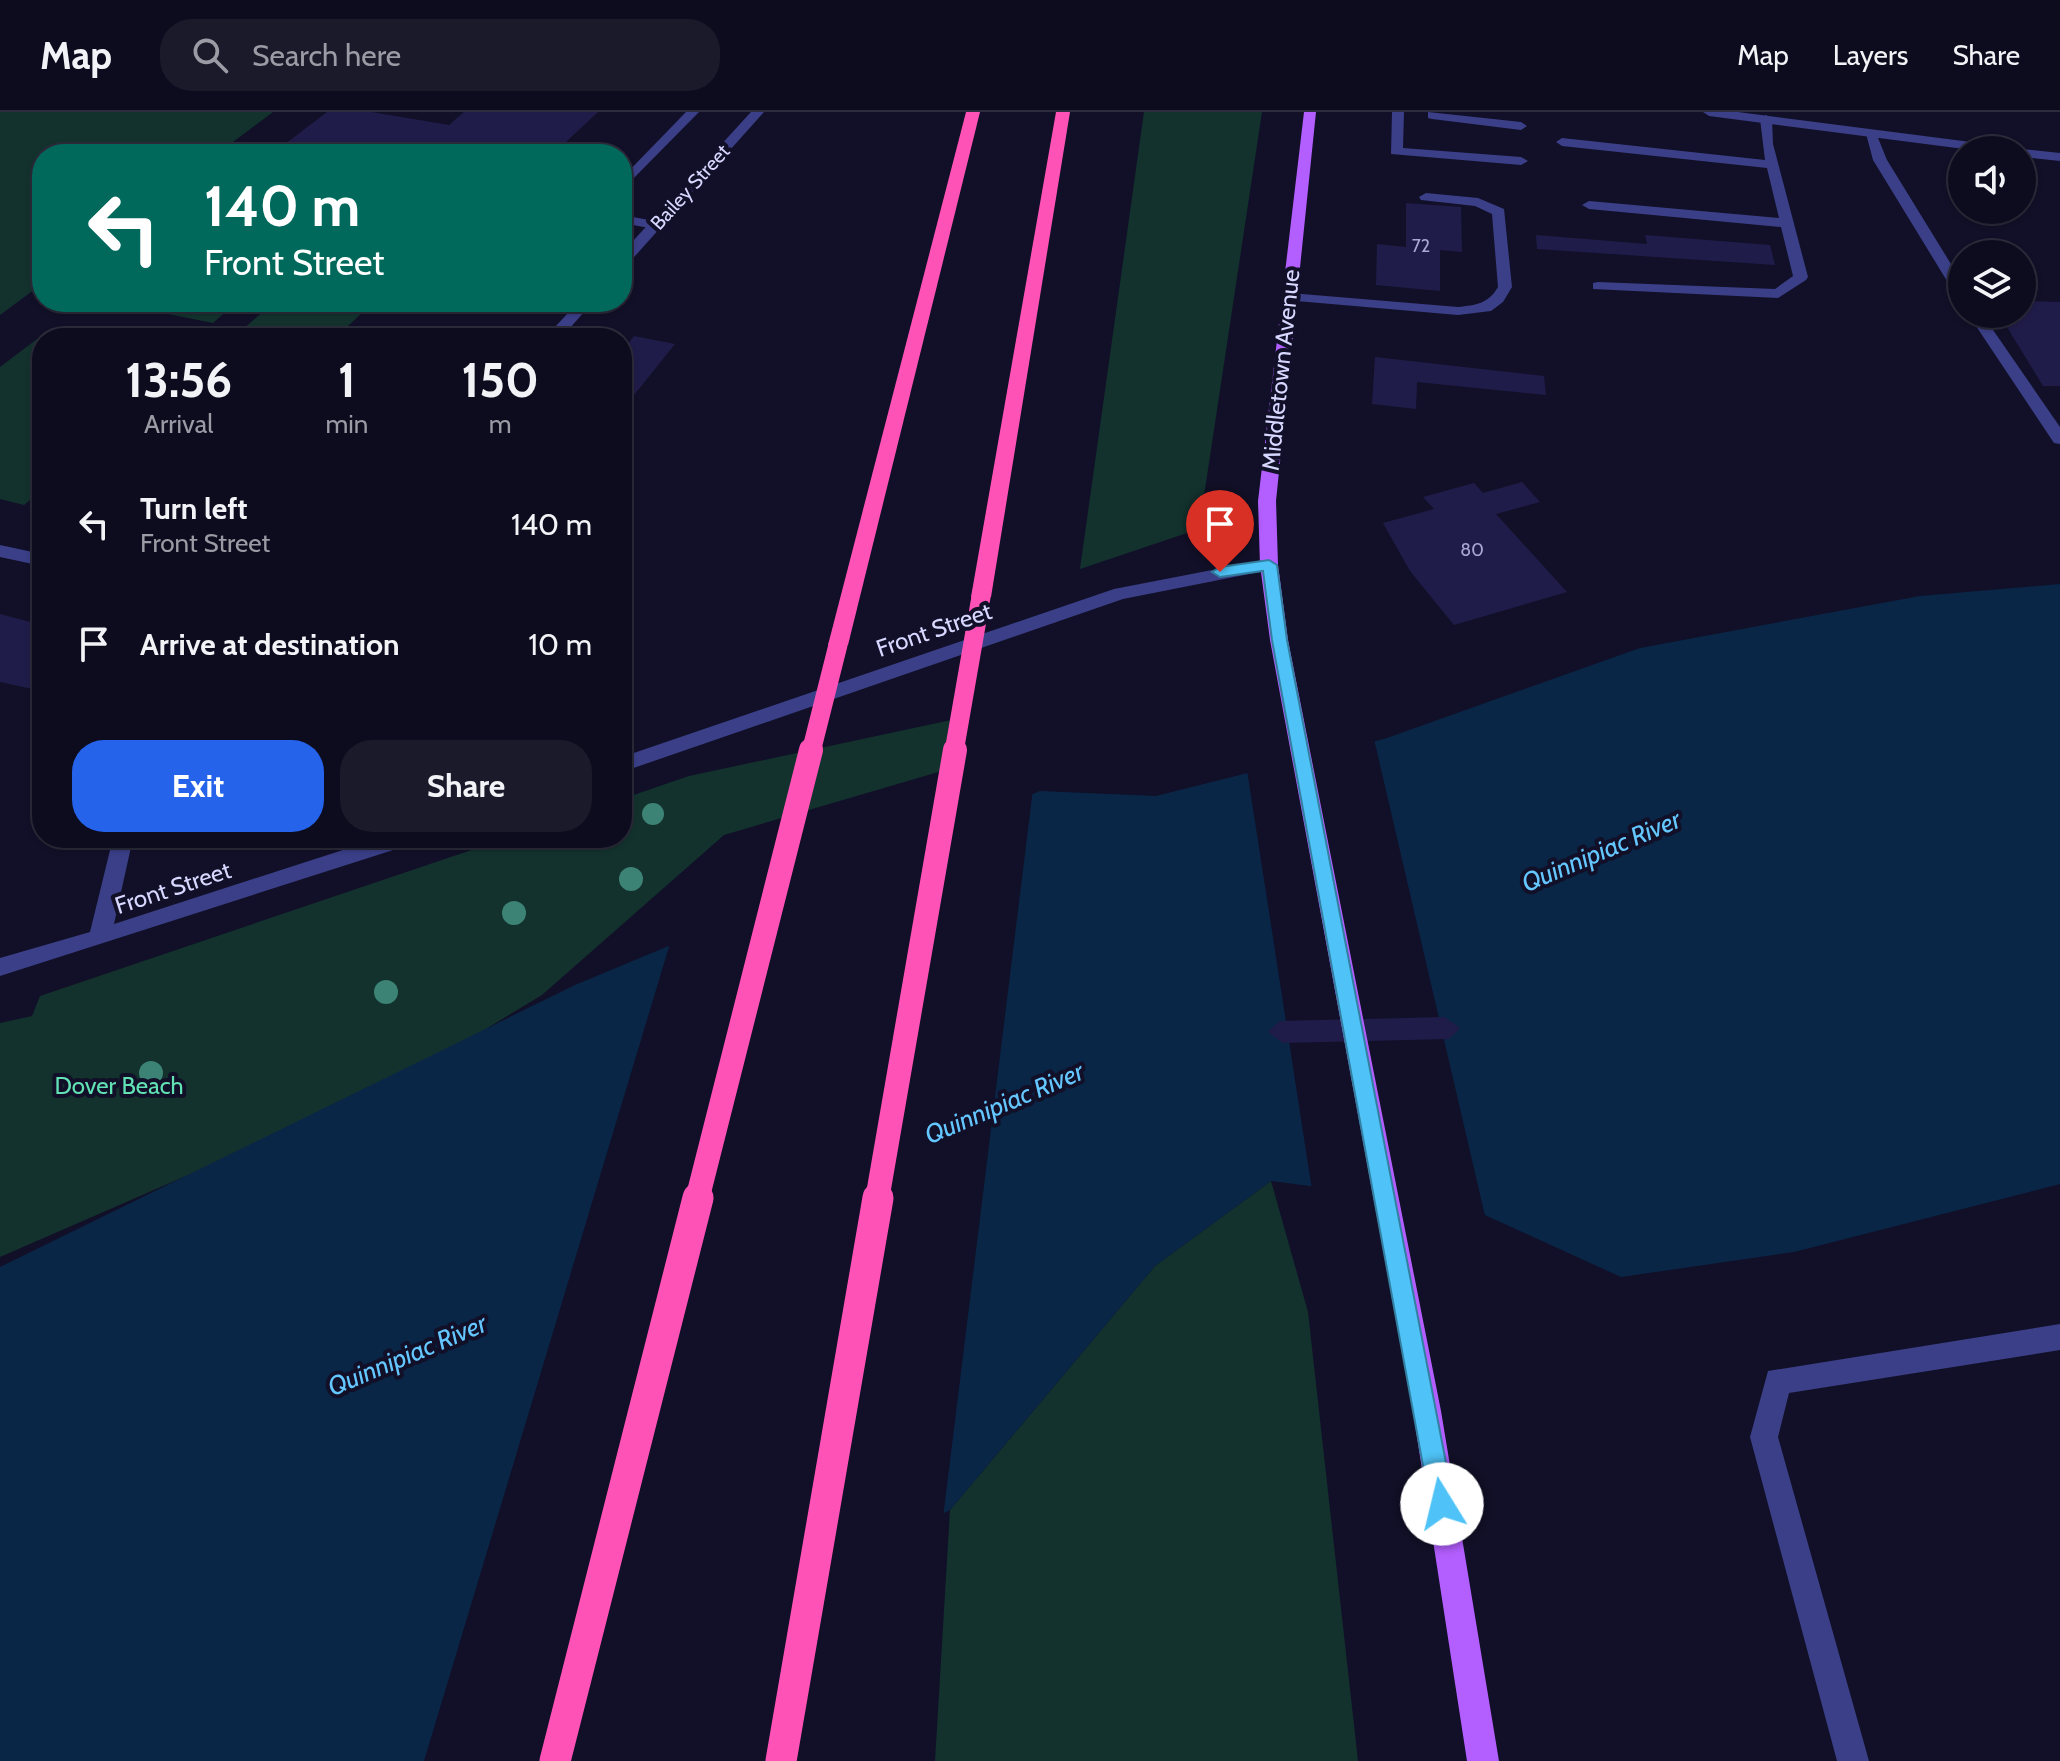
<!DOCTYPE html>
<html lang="en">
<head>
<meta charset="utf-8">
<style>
	body { margin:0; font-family:Cabin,sans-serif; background:#1b1a2b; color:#f1f3f6; height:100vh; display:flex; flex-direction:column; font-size:30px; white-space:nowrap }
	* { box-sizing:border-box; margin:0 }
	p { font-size:26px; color:#9a9ba4 }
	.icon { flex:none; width:44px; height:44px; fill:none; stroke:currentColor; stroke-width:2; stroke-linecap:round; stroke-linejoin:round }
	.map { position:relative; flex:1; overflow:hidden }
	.sheet { position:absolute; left:32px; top:216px; width:600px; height:520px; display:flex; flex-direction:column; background:#0d0c1e; border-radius:32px; box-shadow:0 2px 6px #0004,0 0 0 2px #2d2c3c }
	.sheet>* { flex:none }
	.banner { position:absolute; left:32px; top:32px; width:600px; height:168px; border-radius:32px; box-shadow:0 2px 6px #0004,0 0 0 2px #2d2c3c; background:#00695c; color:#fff; overflow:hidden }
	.tools { position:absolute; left:1948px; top:24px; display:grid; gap:16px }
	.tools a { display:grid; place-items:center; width:88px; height:88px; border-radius:50%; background:#0d0c1e; box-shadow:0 2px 6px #0004,0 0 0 2px #2d2c3c; font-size:40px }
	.pin { position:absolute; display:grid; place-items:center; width:68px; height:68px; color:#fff; margin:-82px -34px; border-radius:50% 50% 50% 0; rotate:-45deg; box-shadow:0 0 8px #0007 }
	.pin .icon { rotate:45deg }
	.me { position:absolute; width:88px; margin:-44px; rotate:351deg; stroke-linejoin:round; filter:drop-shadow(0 0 6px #0008) }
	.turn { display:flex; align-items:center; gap:28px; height:168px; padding:0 40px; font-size:36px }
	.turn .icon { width:104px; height:104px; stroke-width:2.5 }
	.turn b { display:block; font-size:56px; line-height:68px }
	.eta { display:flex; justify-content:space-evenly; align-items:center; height:136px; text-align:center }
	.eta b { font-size:48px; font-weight:800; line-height:56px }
	.button { display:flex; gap:16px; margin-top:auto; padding:16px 40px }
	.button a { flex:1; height:92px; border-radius:32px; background:#2563eb; color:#fff; font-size:32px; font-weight:800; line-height:92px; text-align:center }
	.button a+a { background:#1b1a2b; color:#f1f3f6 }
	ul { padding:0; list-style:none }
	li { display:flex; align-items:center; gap:24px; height:120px; padding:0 40px }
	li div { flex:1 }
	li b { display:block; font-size:30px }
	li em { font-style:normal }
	header { display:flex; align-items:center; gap:48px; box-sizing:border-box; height:112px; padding:0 40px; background:#0d0c1e; border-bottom:2px solid #2d2c3c }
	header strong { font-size:38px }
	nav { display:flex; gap:44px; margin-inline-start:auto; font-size:28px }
	.search { width:560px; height:72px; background:#1b1a2b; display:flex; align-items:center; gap:20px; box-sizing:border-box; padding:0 28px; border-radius:32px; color:#9a9ba4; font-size:30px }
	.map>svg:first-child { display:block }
</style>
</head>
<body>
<header>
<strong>Map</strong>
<div class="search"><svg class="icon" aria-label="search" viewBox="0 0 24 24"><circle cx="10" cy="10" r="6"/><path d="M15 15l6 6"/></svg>Search here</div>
<nav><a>Map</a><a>Layers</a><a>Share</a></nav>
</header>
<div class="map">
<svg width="2060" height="1649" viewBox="0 0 2060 1649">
	<rect width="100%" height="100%" fill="#111028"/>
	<g fill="#13322e">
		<polygon points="0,0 273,0 217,42 42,42 42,172 0,203"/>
		<polygon points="1144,0 1262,0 1199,417 1080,457"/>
		<polygon points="134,190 237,190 213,211 128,194"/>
		<polygon points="274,190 374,190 335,226 233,226"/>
		<polygon points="45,221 70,226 42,226 42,378 24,393 0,387 0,255"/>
		<polygon points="956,607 952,656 724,723 542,883 390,975 0,1145 0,911 32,904 40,884 507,726 622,726 622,687 689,664"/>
		<polygon points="1271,1069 1308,1200 1358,1649 935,1649 950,1398 1155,1154"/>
	</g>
	<polygon fill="#0a2646" points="2060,472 2060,1072 1794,1140 1621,1165 1465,1094 1271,1069 1155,1154 950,1398 458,1649 0,1649 0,1155 575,873 1040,679 1156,684 1384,627 1640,536 1920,484"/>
	<g fill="#111028">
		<polygon points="1374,627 1486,1108 1464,1098 1312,1078 1247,658"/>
		<polygon points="1033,677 943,1406 467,1649 424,1649 671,828"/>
	</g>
	<g fill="#201c49">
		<polygon points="327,0 371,0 449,13 464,0 598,0 566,30 581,32 571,42 272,42"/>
		<polygon points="1406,91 1461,95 1462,140 1440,138 1440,179 1376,173 1377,132 1406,135"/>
		<polygon points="1536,123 1647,132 1645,123 1770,133 1775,153 1537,137"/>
		<polygon points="2022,189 2060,190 2060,274 2043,274 1999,202 2022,202"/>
		<polygon points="634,224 675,232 622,298 622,239"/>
		<polygon points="1375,245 1544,264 1546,283 1417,270 1416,297 1372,292"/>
		<polygon points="1522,370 1540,390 1496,402 1567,480 1454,513 1410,459 1383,411 1434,397 1423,385 1474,371 1483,381"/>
		<polygon points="0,502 42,513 42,579 0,570"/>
		<polygon points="1444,905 1460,916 1449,927 1283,931 1268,920 1280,909"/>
	</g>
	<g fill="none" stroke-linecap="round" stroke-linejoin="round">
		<g fill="#3b3f87" fill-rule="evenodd">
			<polygon points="686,0 699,0 622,78 622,66"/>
			<polygon points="1392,0 1404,0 1403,36 1521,45 1528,49 1521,53 1391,42"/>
			<polygon points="1428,0 1521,10 1527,14 1521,18 1432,7 1428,6"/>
			<polygon points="1766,3 1772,7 1773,32 1808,165 1806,168 1778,186 1593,177 1593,171 1598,170 1775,177 1793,164 1781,115 1589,97 1582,93 1589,89 1779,106 1767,56 1562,34 1556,30 1562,26 1765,48 1760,7"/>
			<polygon points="1865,18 1876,21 1887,48 1962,170 1962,186 1955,182 1873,48"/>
			<path d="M1426,81L1478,86L1504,97L1512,175L1503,190L1491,199L1458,203L1285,188V182L1290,181L1458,195C1476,193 1488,192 1498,175L1492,102L1475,94L1421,88L1419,85Z"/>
			<polygon points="622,103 660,110 662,113 655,117 622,111"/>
			<polygon points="1968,202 1982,202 2060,315 2060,332 2054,331"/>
			<polygon points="2060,1212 2060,1238 1789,1281 1778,1325 1869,1649 1837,1649 1750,1325 1768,1259"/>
		</g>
		<g fill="#3b3f87" fill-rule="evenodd">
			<polygon points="751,0 764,0 627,153 622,154 622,141"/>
			<polygon points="1703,0 1738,0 2002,34 2009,38 1972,38 1709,4"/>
			<polygon points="2022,37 2060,41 2060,49 2022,45 2022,38 2018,38"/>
			<polygon points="578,190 593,190 561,226 545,226"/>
			<polygon points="0,433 42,442 42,454 0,445"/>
			<polygon points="1269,447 1275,449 1275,457 1123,487 622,660 622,645 1114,477"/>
			<polygon points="113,726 133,726 114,812 380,726 415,726 412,732 0,864 0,846 90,820"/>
		</g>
		<polygon fill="#b35eff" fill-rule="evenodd" points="1304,0 1316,0 1276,389 1278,453 1288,528 1441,1299 1499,1649 1467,1649 1413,1299 1270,528 1260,453 1258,389"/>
		<g fill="#ff52b6" fill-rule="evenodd">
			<polygon points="966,0 980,0 848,533 838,540 828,533"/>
			<polygon points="1056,0 1070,0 991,485 981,492 971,485"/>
		</g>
		<g stroke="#ff52b6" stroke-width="19">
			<polyline points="811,640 838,533"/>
			<polyline points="954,640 981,485"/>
		</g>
		<g stroke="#ff52b6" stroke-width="24">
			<polyline points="697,1088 811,638"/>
			<polyline points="877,1088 955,638"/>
		</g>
		<g stroke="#ff52b6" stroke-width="31">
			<polyline points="555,1649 698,1086"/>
			<polyline points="781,1649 878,1086"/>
		</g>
	</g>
	<g fill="#3d8375">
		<circle cx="653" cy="702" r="11"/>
		<circle cx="631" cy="767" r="12"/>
		<circle cx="514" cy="801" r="12"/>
		<circle cx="386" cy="880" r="12"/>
		<circle cx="151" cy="961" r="12"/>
	</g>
	<polygon fill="#4fc3f7" stroke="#337fa1" stroke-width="2" points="1269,448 1277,453 1287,528 1454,1392 1451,1400 1442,1403 1434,1400 1430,1392 1272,528 1263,459 1220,465 1212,460 1220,455"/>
	<g text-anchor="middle" stroke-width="8" stroke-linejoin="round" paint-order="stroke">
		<g font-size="18" fill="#a9a8d2">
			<text x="1421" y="140">72</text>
			<text x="1472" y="444">80</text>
		</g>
		<g font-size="20" fill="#d7d7ff" stroke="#111028">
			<text transform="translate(690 75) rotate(-48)" y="7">Bailey Street</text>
		</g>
		<g font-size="24" fill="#d7d7ff" stroke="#111028">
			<text transform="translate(1281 258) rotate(-84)" y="8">Middletown Avenue</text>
			<text transform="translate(934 518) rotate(-19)" y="8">Front Street</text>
			<text transform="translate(173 776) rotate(-18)" y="8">Front Street</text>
		</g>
		<g font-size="24" fill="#61e1b4" stroke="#111028">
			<text x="119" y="982">Dover Beach</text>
		</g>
		<g font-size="26" font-style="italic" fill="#65c7ff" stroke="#111028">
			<text transform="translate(1601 739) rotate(-23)" y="9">Quinnipiac River</text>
			<text transform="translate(1004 991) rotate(-23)" y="9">Quinnipiac River</text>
			<text transform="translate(407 1243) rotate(-23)" y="9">Quinnipiac River</text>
		</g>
	</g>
</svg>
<div class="tools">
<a><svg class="icon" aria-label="sound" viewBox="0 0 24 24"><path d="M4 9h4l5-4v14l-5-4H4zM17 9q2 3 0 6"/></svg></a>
<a><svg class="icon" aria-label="layers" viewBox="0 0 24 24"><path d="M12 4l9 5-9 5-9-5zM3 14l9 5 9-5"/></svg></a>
</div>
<div class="pin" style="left:1220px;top:460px;background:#d93025"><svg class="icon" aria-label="arrive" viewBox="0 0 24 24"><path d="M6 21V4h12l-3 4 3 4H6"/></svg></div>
<svg class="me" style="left:1442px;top:1392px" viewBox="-20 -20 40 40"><circle r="19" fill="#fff"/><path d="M0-13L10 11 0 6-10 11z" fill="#4fc3f7"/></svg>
<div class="banner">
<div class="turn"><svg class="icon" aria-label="left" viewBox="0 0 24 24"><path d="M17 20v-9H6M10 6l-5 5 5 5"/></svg><div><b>140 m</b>Front Street</div></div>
</div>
<section class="sheet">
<div class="eta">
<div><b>13:56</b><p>Arrival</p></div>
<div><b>1</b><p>min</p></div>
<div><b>150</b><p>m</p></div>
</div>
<ul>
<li><svg class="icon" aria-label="left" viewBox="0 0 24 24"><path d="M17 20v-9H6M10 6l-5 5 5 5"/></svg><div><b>Turn left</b><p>Front Street</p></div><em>140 m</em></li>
<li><svg class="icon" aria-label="arrive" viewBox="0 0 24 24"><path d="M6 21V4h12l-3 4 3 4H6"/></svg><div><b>Arrive at destination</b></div><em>10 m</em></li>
</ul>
<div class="button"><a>Exit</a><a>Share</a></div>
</section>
</div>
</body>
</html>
